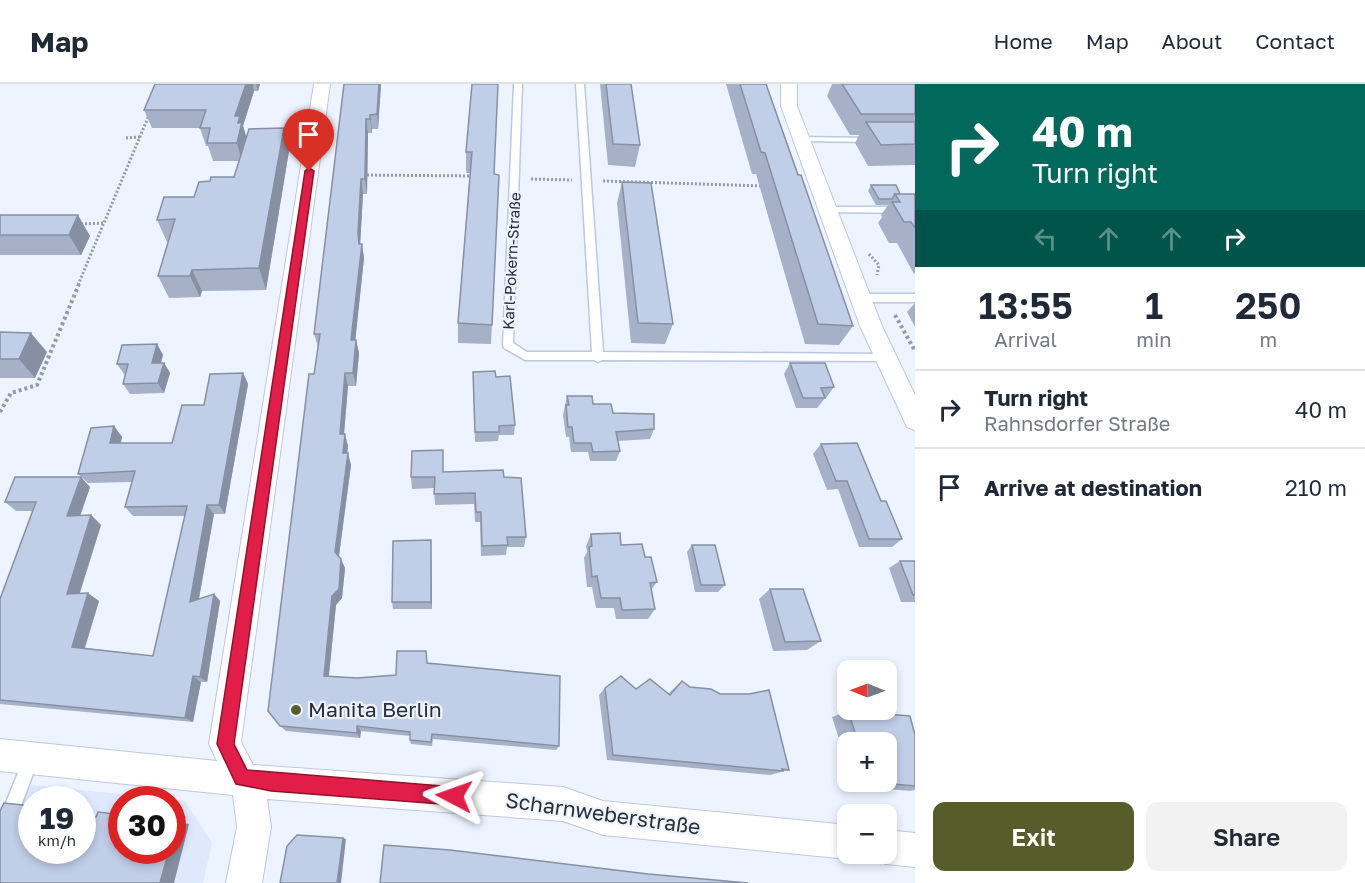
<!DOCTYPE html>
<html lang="en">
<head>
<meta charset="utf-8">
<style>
	body { margin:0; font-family:"Golos Text",sans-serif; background:#f2f2f3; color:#1f2937; height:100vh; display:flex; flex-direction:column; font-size:22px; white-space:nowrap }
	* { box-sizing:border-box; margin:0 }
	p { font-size:20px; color:#747a83 }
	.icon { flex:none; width:33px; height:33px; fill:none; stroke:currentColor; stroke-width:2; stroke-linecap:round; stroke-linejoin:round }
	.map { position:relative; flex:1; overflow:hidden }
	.side { display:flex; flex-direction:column; background:#fff; width:450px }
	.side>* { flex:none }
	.hud { background:#00695c; color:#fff; overflow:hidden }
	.needle { width:39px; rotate:271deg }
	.buttons { position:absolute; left:837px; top:576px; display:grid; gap:12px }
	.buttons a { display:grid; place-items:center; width:60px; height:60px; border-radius:12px; background:#fff; box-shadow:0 3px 9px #0003; font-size:30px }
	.speed { position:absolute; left:18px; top:702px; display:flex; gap:12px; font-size:30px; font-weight:700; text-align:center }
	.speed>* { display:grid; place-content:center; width:78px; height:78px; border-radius:50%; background:#fff; box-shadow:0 3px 9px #0003; line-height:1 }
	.speed small { font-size:15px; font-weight:400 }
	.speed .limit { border:9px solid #d22; background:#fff; color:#111 }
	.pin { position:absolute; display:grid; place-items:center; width:51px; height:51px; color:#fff; margin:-62px -26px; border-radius:50% 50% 50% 0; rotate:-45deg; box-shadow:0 0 6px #0007 }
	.pin .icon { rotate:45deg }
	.me { position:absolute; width:66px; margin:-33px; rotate:274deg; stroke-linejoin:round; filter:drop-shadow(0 0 4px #0008) }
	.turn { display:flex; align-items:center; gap:21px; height:126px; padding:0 18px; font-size:27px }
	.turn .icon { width:78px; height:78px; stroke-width:2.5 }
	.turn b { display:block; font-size:42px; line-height:51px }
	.lanes { display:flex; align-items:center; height:57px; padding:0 18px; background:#0003; justify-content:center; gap:30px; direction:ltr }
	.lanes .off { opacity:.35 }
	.eta { display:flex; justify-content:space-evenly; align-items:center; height:102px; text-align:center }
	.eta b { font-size:36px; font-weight:600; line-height:42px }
	.primary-button { display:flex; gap:12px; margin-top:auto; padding:12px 18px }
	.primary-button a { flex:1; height:69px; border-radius:12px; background:#565c2a; color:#fff; font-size:24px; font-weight:600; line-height:69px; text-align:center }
	.primary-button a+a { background:#f2f2f3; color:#1f2937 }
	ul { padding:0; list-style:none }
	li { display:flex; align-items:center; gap:18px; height:78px; padding:0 18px; border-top:2px solid #e0e1e3 }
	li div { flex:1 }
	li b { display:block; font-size:22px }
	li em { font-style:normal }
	header { display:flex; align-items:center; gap:36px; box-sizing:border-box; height:84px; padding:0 30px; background:#fff; border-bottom:2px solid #e0e1e3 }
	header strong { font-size:28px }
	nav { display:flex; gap:33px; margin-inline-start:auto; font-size:21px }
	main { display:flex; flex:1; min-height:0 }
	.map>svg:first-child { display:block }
</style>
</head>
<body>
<header>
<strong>Map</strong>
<nav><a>Home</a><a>Map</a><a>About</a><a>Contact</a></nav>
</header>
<main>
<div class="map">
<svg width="915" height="799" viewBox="0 0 915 799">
	<rect width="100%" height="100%" fill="#eef4ff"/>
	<path fill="#dfe9fe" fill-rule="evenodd" d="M14,699L169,715L122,716V766H172L173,716L185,717L212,759L203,799H0V734ZM32,716H82V766H32Z"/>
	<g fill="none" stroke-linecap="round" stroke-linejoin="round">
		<g stroke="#bbc8e2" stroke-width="3">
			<g id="service">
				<polygon points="514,0 522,0 513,259 527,268 592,268 576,0 584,0 603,268 886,270 890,271 891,274 890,277 602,276 598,278 594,276 525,276 504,264 503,261"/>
				<polygon points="798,53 872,54 876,56 872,58 801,57 797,55"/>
				<polygon points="827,123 915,123 915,129 824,128 823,126"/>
				<polygon points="860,210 915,210 915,218 860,218 855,214"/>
				<polygon points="31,666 36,669 39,674 19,727 13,729 7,727 5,721 26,669"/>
			</g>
		</g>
		<g stroke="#bbc8e2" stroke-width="2">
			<g id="minor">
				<polygon points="314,0 330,0 241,658 253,681 563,703 603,717 848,741 848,770 860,770 848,775 603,751 563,737 267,715 271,743 262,799 226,799 237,743 233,711 0,687 0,655 217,677 209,660"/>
				<polygon points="781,0 797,0 797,22 882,242 915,311 915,346 907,343 860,242 781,22"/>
				<polygon points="886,746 915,749 915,783 886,780 874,775 872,770 886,770"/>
			</g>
		</g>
		<g stroke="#949aa5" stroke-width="3" stroke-dasharray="2 2" stroke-linecap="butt">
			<polyline points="126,54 140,53"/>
			<polyline points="363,91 473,92"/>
			<polyline points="531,95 572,96"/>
			<polyline points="603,97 764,102"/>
			<polyline points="81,140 104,139"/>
			<polyline points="869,170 879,181 877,191"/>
			<polyline points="78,201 149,31"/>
		</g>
		<g stroke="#949aa5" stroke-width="4" stroke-dasharray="3 3" stroke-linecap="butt">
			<polyline points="895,231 915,267"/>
			<polyline points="0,328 11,309 37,301 79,200"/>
		</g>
		<use href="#service" fill="#fff" fill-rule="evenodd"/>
		<use href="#minor" fill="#fff" fill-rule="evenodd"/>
	</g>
	<g fill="#a6b1c8">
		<polygon points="155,0 260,0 258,7 254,7 243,42 247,54 289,67 266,206 202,207 200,213 169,214 158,192 168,158 167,158 157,136 194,113 210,97 234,93 239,77 213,77 208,62 206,62 200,44 152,44 144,26"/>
		<polygon points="344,0 381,0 378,45 372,45 372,49 368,49 367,110 363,110 360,160 362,160 364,174 355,256 356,256 359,269 356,302 348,302 344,350 348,362 347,369 351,381 339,473 345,484 342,514 336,521 329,592 357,594 396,591 426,567 427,579 559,662 556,666 433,655 432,662 411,660 410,656 410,652 361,647 360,654 286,647 280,642 314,290 318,263 314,250"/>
		<polygon points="472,0 494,90 499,91 491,260 458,259 458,239 470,89 466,89 466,68"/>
		<polygon points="600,0 631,0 640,61 635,83 608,81"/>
		<polygon points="726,0 766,0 853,242 839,261 805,260 756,90 752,90"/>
		<polygon points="832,0 915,0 915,81 868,82 855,59 859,51 850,51 827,12"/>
		<polygon points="622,98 673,240 665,260 631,259 617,119"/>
		<polygon points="871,101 900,110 915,110 915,189 914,190 897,159 889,159 878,139 882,133 881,131 888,121 876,121 868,107"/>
		<polygon points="0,131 90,152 81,171 0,171"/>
		<polygon points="915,219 915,243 907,228"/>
		<polygon points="0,248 47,268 35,294 0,294"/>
		<polygon points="157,260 163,271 161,279 164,279 170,289 164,309 130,310 123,300 125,290 124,290 117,280"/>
		<polygon points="790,279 834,303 826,314 825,314 817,324 796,324 784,290"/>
		<polygon points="473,288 496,293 515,341 514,351 499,351 498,357 475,358"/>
		<polygon points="243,289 248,300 225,430 214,430 199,515 214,510 220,517 207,598 201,598 193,638 0,620 0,515 33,427 16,427 5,418 90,403 80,432 91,431 101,441 80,509 99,517 85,564 153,572 185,432 133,432 125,423 132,398 88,399 78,390 114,342 122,353 121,359 172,359 204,321"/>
		<polygon points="567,312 593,320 654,345 650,355 618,357 620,367 616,377 590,377 588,368 571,368 569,353 566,353 563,331"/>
		<polygon points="821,360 881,417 902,455 892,463 859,463 838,405 827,406 813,370"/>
		<polygon points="443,388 504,393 526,453 524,463 507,463 506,471 481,472 480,438 475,438 474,420 435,421 434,404 412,405 411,393"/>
		<polygon points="591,450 621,461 645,473 657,498 651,506 655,525 648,535 616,535 614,524 596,524 592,503 587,503 584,474 587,468 586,462"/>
		<polygon points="692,461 725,501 718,508 695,508 687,468"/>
		<polygon points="431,464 432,525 393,525 392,518"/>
		<polygon points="900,477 915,477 915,518 901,518 889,484"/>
		<polygon points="770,505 821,557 807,566 773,567 759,515"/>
		<polygon points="682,597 789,686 770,691 607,676 599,611 605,604 636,605 669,609"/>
		<polygon points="848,627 915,651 915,706 910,707 853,702 852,698 886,698 886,658 848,658 848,683 832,633"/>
	</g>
	<g fill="#8790a2">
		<polygon points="246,0 253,0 254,7 243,42 247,56 242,77 237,59 235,32"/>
		<polygon points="256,0 260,0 258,7"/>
		<polygon points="379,0 381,0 378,45 377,30"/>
		<polygon points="370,31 372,45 372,49 370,35"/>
		<polygon points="366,35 368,49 367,110 365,95"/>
		<polygon points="284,44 289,67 266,206 259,184"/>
		<polygon points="361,95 363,110 360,163 362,160 364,174 354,269 351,256"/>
		<polygon points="78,131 90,152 81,171 69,151"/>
		<polygon points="192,186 202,207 200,213 190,192"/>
		<polygon points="31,249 47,268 35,294 19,275"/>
		<polygon points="356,256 359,269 356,302 353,289"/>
		<polygon points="157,260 163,271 158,289 152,279"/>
		<polygon points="164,279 170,289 164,309 158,299"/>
		<polygon points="243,289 248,300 225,430 219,421"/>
		<polygon points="345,289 348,302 343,362 340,350"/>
		<polygon points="114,342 122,353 118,369 110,359"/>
		<polygon points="345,350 348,362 346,381 343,369"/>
		<polygon points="348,369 351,381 338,478 335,468"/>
		<polygon points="81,393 90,403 77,441 67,432"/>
		<polygon points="207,421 214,430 197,525 190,518"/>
		<polygon points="91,431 101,441 77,517 67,510"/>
		<polygon points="431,456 431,464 432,525 431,518"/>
		<polygon points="341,475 345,484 342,514 336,521 328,599 324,592 332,512"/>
		<polygon points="88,509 99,517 83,569 72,563"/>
		<polygon points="214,510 220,517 207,598 200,593"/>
		<polygon points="193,592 201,598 193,638 185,634"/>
		<polygon points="357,642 361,647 360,654 357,649"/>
		<polygon points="177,738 189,740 174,799 160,799 169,766 172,766 172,755"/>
		<polygon points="343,754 346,755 341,799 337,799"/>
	</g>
	<g fill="#c1cee8" stroke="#8790a2" stroke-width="1.5">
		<polygon points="155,0 246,0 235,32 240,32 238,39 242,38 237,59 207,59 210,44 200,44 206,26 144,26"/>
		<polygon points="344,0 379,0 377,30 370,31 370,35 366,35 365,95 361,95 358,149 359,160 362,160 351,256 356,256 353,289 345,289 340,350 345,350 343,369 348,369 335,468 341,475 339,505 332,512 324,592 357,594 396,591 397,567 426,567 427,579 560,592 559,662 432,650 431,658 410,656 410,648 357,642 357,649 280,642 268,627 309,290 314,290 320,250 314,250"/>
		<polygon points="472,0 498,0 494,90 499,91 492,241 458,239 472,68 466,68"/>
		<polygon points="606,0 631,0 640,61 613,60"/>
		<polygon points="740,0 766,0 798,91 801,91 853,242 818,240 765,69 761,68"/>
		<polygon points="842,0 915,0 915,30 861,30"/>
		<polygon points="866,38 915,38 915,60 881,61"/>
		<polygon points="284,44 259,184 192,186 190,192 158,192 175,135 157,136 164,113 194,113 199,98 210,97 211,93 234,93 249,45"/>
		<polygon points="622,98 651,99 673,240 638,239"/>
		<polygon points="871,101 896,101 900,110 895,110 892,115 879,115"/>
		<polygon points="895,110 915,110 915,144 911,138 904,138 892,118 900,118"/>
		<polygon points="0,131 78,131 69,151 0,151"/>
		<polygon points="0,248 31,249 19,275 0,275"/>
		<polygon points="157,260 152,279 164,279 158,299 123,300 128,280 117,280 122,261"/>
		<polygon points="790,279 825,279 834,303 821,304 825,314 803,314"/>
		<polygon points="495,287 496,293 510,292 515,341 499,342 499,348 475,348 473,288"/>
		<polygon points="243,289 219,421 207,421 190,518 214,510 200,593 193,592 185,634 0,616 0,515 36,418 5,418 15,393 81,393 67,432 91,431 67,510 88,509 72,563 153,572 187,422 125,423 135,387 78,390 91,344 114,342 110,359 172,359 182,321 204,321 210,290"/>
		<polygon points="567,312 592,312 593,320 611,320 613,329 654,330 654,345 616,348 620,367 593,368 591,359 574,359 572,343 568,343 566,321 569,321"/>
		<polygon points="857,359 881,417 886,417 902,455 869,455 847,397 836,397 821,360"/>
		<polygon points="443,366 443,388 503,386 504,393 521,394 526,453 507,453 508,461 482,462 481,428 476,428 475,409 434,410 435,393 411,393 412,367"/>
		<polygon points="620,449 621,461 642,460 645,473 651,473 657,498 650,499 655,525 622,526 620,514 601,514 597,492 592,493 589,463 592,462 591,450"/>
		<polygon points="431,456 431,518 392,518 393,457"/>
		<polygon points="692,461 715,461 725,501 701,501"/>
		<polygon points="900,477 915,477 915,511 913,511"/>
		<polygon points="770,505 803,505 821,557 785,558"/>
		<polygon points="621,592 636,605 650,595 670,611 682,597 690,603 711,605 720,610 749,610 769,606 789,686 782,685 783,687 613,671 605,604"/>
		<polygon points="848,627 910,632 915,651 915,702 871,698 886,698 886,658 858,658"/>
		<polygon points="4,719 32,722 32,766 82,766 82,732 96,733 98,728 122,731 122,766 169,766 160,799 0,799 0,727"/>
		<polygon points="172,738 177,738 172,755"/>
		<polygon points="297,751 343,754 337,799 280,799 287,762"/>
		<polygon points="384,761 450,766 648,790 748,799 380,799"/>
	</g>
	<polygon fill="#e11d48" stroke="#92132f" stroke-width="1.5" points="309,84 314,87 234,660 247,686 454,703 460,706 463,712 460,718 454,721 271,707 236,700 217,660 305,87"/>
	<circle fill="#565c2a" stroke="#eef4ff" stroke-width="2" cx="296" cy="626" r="6"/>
	<g text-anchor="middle" stroke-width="4.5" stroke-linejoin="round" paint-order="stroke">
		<g font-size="15" fill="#282d37" stroke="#eef4ff">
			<text transform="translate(512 177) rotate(-87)" y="5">Karl-Pokern-Straße</text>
		</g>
		<g font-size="21" fill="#282d37" stroke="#eef4ff" text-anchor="start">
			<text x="308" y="633">Manita Berlin</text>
		</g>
		<g font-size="21" fill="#282d37" stroke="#eef4ff">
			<text transform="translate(603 730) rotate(8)" y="7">Scharnweberstraße</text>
		</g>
	</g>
</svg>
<div class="buttons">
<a><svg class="needle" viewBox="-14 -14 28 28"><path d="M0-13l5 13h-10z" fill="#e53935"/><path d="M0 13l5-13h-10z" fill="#747a83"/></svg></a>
<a>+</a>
<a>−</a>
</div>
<div class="speed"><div>19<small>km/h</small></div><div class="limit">30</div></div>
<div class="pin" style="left:309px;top:87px;background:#d93025"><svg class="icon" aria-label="arrive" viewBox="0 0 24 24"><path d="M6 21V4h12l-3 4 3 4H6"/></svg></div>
<svg class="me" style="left:454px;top:712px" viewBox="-20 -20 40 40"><path d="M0-17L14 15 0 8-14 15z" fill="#e11d48" stroke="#fff" stroke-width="4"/></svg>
</div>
<section class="side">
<div class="hud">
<div class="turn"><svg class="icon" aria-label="right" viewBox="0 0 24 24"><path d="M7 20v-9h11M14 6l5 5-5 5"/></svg><div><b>40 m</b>Turn right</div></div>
<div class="lanes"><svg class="icon off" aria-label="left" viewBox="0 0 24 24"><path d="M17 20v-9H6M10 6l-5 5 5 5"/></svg><svg class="icon off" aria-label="ahead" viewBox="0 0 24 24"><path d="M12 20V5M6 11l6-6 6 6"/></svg><svg class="icon off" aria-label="ahead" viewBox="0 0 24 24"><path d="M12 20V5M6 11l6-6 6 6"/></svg><svg class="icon" aria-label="right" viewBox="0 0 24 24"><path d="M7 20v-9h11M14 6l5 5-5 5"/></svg></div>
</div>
<div class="eta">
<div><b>13:55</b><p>Arrival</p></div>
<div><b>1</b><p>min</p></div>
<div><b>250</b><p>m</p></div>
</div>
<ul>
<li><svg class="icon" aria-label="right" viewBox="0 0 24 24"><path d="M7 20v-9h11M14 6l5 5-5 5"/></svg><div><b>Turn right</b><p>Rahnsdorfer Straße</p></div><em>40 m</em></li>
<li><svg class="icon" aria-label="arrive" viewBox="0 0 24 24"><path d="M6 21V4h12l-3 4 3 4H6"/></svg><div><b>Arrive at destination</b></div><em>210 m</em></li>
</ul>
<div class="primary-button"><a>Exit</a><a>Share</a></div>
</section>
</main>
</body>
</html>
